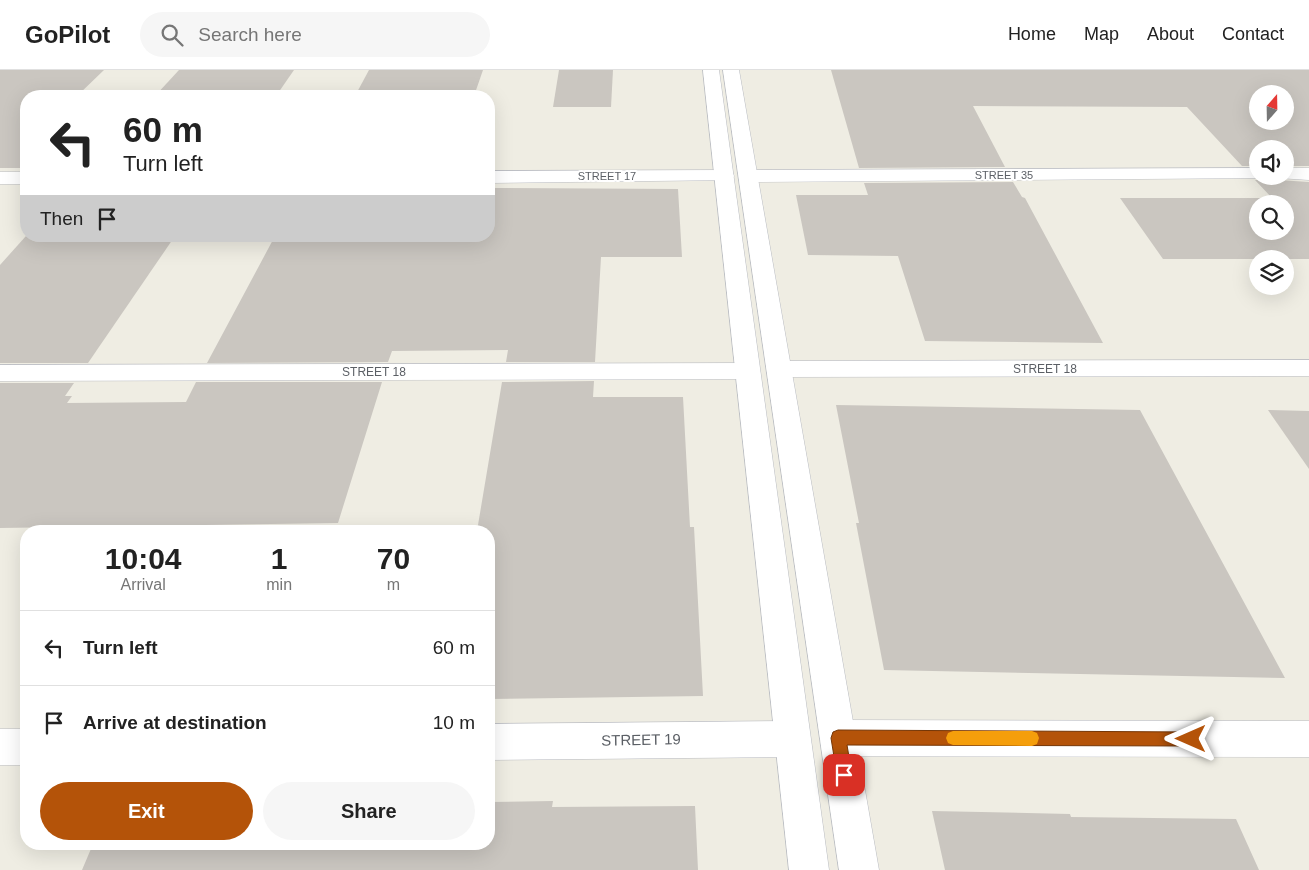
<!DOCTYPE html>
<html lang="en">
<head>
<meta charset="utf-8">
<style>
	body { margin:0; font-family:Arial,sans-serif; background:#f6f6f6; color:#222; height:100vh; display:flex; flex-direction:column; font-size:19px; white-space:nowrap }
	* { box-sizing:border-box; margin:0 }
	p { font-size:16px; color:#767676 }
	.icon { flex:none; width:28px; height:28px; fill:none; stroke:currentColor; stroke-width:2; stroke-linecap:round; stroke-linejoin:round }
	.map { position:relative; flex:1; overflow:hidden }
	.details { position:absolute; left:20px; top:455px; width:475px; height:325px; display:flex; flex-direction:column; background:#fff; border-radius:20px; box-shadow:0 5px 20px #0002 }
	.details>* { flex:none }
	.top-card { position:absolute; left:20px; top:20px; width:475px; height:152px; border-radius:20px; box-shadow:0 5px 20px #0002; background:#fff; color:#222; overflow:hidden }
	.needle { width:32px; rotate:20deg }
	.controls { position:absolute; left:1249px; top:15px; display:grid; gap:10px }
	.controls a { display:grid; place-items:center; width:45px; height:45px; border-radius:50%; background:#fff; box-shadow:0 5px 20px #0002; font-size:25px }
	.pin { position:absolute; display:grid; place-items:center; width:42px; height:42px; color:#fff; margin:-21px; border-radius:10px; box-shadow:0 2px 8px #0006 }
	.me { position:absolute; width:55px; margin:-28px; rotate:270deg; stroke-linejoin:round; filter:drop-shadow(0 0 4px #0008) }
	.turn { display:flex; align-items:center; gap:18px; height:105px; padding:0 20px; font-size:22px }
	.turn .icon { width:65px; height:65px; stroke-width:2.5 }
	.turn b { display:block; font-size:35px; line-height:42px }
	.then { display:flex; align-items:center; height:48px; padding:0 20px; background:#0003; gap:10px; font-size:19px }
	.eta { display:flex; justify-content:space-evenly; align-items:center; height:85px; text-align:center }
	.eta b { font-size:30px; font-weight:800; line-height:35px }
	.primary-button { display:flex; gap:10px; margin-top:auto; padding:10px 20px }
	.primary-button a { flex:1; height:58px; border-radius:30px; background:#b45309; color:#fff; font-size:20px; font-weight:800; line-height:58px; text-align:center }
	.primary-button a+a { background:#f6f6f6; color:#222 }
	ul { padding:0; list-style:none }
	li { display:flex; align-items:center; gap:15px; height:75px; padding:0 20px; border-top:1px solid #e0e0e0 }
	li div { flex:1 }
	li b { display:block; font-size:19px }
	li em { font-style:normal }
	header { display:flex; align-items:center; gap:30px; box-sizing:border-box; height:70px; padding:0 25px; background:#fff; border-bottom:1px solid #e0e0e0 }
	header strong { font-size:24px }
	nav { display:flex; gap:28px; margin-inline-start:auto; font-size:18px }
	.search { width:350px; height:45px; background:#f6f6f6; display:flex; align-items:center; gap:12px; box-sizing:border-box; padding:0 18px; border-radius:28px; color:#767676; font-size:19px }
	.map>svg:first-child { display:block }
</style>
</head>
<body>
<header>
<strong>GoPilot</strong>
<div class="search"><svg class="icon" aria-label="search" viewBox="0 0 24 24"><circle cx="10" cy="10" r="6"/><path d="M15 15l6 6"/></svg>Search here</div>
<nav><a>Home</a><a>Map</a><a>About</a><a>Contact</a></nav>
</header>
<div class="map">
<svg width="1309" height="800" viewBox="0 0 1309 800">
	<rect width="100%" height="100%" fill="#efede3"/>
	<g fill="#cac6c0" fill-rule="evenodd">
		<polygon points="0,0 104,0 77,26 26,26 26,98 0,98"/>
		<polygon points="179,0 294,0 276,26 155,26"/>
		<polygon points="369,0 483,0 474,26 355,26"/>
		<polygon points="559,0 613,0 611,37 553,37"/>
		<path d="M831,0H1309V96H1285V79H1258V96H1242L1187,37L973,36L1005,97L859,98ZM1258,24H1285V51H1258Z"/>
		<path d="M1268,106H1275L1278,110L1309,112V189H1163L1120,128H1272L1255,110H1265ZM1258,134H1285V161H1258Z"/>
		<polygon points="1013,112 1022,127 1025,128 1103,273 925,271 898,186 808,185 796,125 868,125 864,113"/>
		<polygon points="489,118 678,119 682,187 601,187 595,292 506,292 508,280 392,281 388,292 207,293 275,166 489,166"/>
		<polygon points="26,166 175,166 88,293 0,293 0,195"/>
		<polygon points="594,311 593,327 683,327 690,457 694,457 703,626 489,629 489,461 477,461 502,312"/>
		<polygon points="196,312 382,312 338,453 0,458 0,313 74,313 65,326 72,326 67,333 186,332"/>
		<polygon points="836,335 1140,340 1285,608 884,600 856,453 859,453"/>
		<polygon points="1268,340 1309,341 1309,399"/>
		<polygon points="553,731 552,737 695,736 698,800 82,800 93,774 489,774 489,732"/>
		<polygon points="932,741 1070,744 1071,747 1236,749 1259,800 945,800"/>
	</g>
	<g fill="none" stroke-linecap="round" stroke-linejoin="round">
		<g stroke="#bbbdc3" stroke-width="1">
			<g id="street">
				<polygon points="1258,98 1258,106 1266,106 1265,108 750,112 743,110 741,106 743,102 750,100"/>
				<polygon points="1285,98 1309,98 1309,110 1278,108 1277,106 1285,106"/>
				<polygon points="725,100 732,102 734,106 732,110 489,113 489,101"/>
				<rect x="0" y="102" width="26" height="12"/>
				<polygon points="1309,290 1309,306 781,307 772,305 769,299 772,293 781,291"/>
				<polygon points="748,293 757,295 760,301 757,307 748,309 0,311 0,295"/>
				<polygon points="838,650 1309,651 1309,687 838,686 825,680 820,668 825,656"/>
				<polygon points="792,651 805,657 810,669 805,681 792,687 489,690 489,654"/>
				<rect x="0" y="659" width="26" height="36"/>
			</g>
		</g>
		<g stroke="#b9bcc2" stroke-width="1">
			<g id="secondary">
				<polygon points="703,0 719,0 829,800 789,800"/>
				<polygon points="723,0 739,0 879,800 839,800"/>
			</g>
		</g>
		<use href="#street" fill="#fff" fill-rule="evenodd"/>
		<use href="#secondary" fill="#fff" fill-rule="evenodd"/>
	</g>
	<polygon fill="#b45309" stroke="#753606" points="838,660 1191,662 1197,664 1199,669 1197,674 1191,676 847,675 852,705 850,711 844,713 839,711 837,705 831,668 833,662"/>
	<polygon fill="#f59e0b" points="953,661 1032,661 1037,663 1039,668 1037,674 1032,676 953,675 948,673 946,668 948,663"/>
	<g text-anchor="middle" stroke-width="4" stroke-linejoin="round" paint-order="stroke">
		<g font-size="11" fill="#5b5f65" stroke="#fff">
			<text x="1004" y="109">STREET 35</text>
			<text x="607" y="110">STREET 17</text>
		</g>
		<g font-size="12" fill="#5b5f65" stroke="#fff">
			<text x="1045" y="303">STREET 18</text>
			<text x="374" y="306">STREET 18</text>
		</g>
		<g font-size="15" fill="#5b5f65" stroke="#fff">
			<text transform="translate(641 670) rotate(-1)" y="5">STREET 19</text>
		</g>
	</g>
</svg>
<div class="controls">
<a><svg class="needle" viewBox="-14 -14 28 28"><path d="M0-13l5 13h-10z" fill="#e53935"/><path d="M0 13l5-13h-10z" fill="#767676"/></svg></a>
<a><svg class="icon" aria-label="sound" viewBox="0 0 24 24"><path d="M4 9h4l5-4v14l-5-4H4zM17 9q2 3 0 6"/></svg></a>
<a><svg class="icon" aria-label="search" viewBox="0 0 24 24"><circle cx="10" cy="10" r="6"/><path d="M15 15l6 6"/></svg></a>
<a><svg class="icon" aria-label="layers" viewBox="0 0 24 24"><path d="M12 4l9 5-9 5-9-5zM3 14l9 5 9-5"/></svg></a>
</div>
<div class="pin" style="left:844px;top:705px;background:#d93025"><svg class="icon" aria-label="arrive" viewBox="0 0 24 24"><path d="M6 21V4h12l-3 4 3 4H6"/></svg></div>
<svg class="me" style="left:1191px;top:669px" viewBox="-20 -20 40 40"><path d="M0-17L14 15 0 8-14 15z" fill="#b45309" stroke="#fff" stroke-width="4"/></svg>
<div class="top-card">
<div class="turn"><svg class="icon" aria-label="left" viewBox="0 0 24 24"><path d="M17 20v-9H6M10 6l-5 5 5 5"/></svg><div><b>60 m</b>Turn left</div></div>
<div class="then">Then<svg class="icon" aria-label="arrive" viewBox="0 0 24 24"><path d="M6 21V4h12l-3 4 3 4H6"/></svg></div>
</div>
<section class="details">
<div class="eta">
<div><b>10:04</b><p>Arrival</p></div>
<div><b>1</b><p>min</p></div>
<div><b>70</b><p>m</p></div>
</div>
<ul>
<li><svg class="icon" aria-label="left" viewBox="0 0 24 24"><path d="M17 20v-9H6M10 6l-5 5 5 5"/></svg><div><b>Turn left</b></div><em>60 m</em></li>
<li><svg class="icon" aria-label="arrive" viewBox="0 0 24 24"><path d="M6 21V4h12l-3 4 3 4H6"/></svg><div><b>Arrive at destination</b></div><em>10 m</em></li>
</ul>
<div class="primary-button"><a>Exit</a><a>Share</a></div>
</section>
</div>
</body>
</html>
